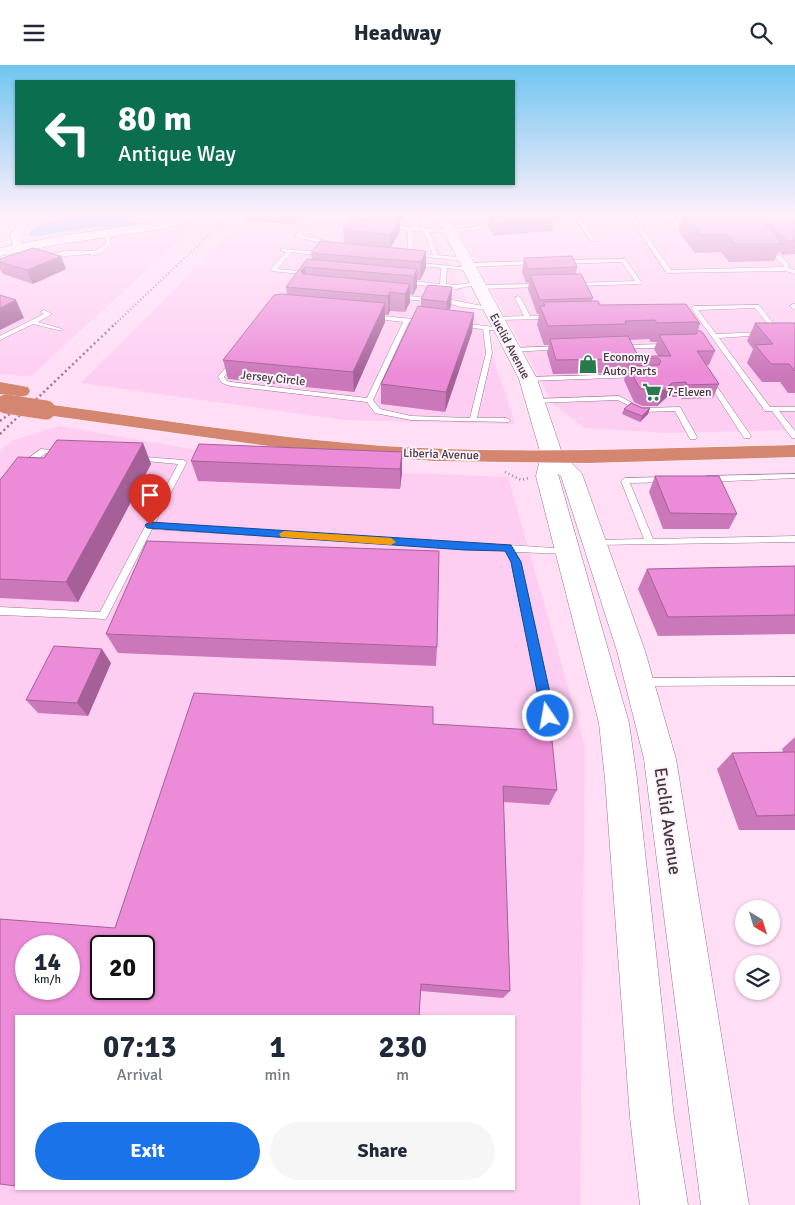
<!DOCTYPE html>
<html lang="en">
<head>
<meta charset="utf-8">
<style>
	body { margin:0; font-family:Signika,sans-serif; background:#f6f6f7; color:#1f2937; height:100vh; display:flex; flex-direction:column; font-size:19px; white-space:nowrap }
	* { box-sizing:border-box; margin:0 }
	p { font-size:16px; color:#747a83 }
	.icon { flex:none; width:28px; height:28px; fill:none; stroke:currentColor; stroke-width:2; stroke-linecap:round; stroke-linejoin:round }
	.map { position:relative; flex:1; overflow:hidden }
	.panel { position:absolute; left:15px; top:950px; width:500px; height:175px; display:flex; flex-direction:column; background:#fff; border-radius:0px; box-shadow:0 1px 4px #0004 }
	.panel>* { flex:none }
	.top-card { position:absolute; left:15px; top:15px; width:500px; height:105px; border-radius:0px; box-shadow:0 1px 4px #0004; background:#0b6e4f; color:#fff; overflow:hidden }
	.needle { width:32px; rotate:142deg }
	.buttons { position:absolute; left:735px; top:835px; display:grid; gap:10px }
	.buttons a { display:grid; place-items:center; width:45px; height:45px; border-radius:50%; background:#fff; box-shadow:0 1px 4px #0004; font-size:25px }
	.speed { position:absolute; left:15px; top:870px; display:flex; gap:10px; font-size:25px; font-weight:700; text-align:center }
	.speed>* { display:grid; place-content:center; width:65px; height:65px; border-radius:50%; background:#fff; box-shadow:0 1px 4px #0004; line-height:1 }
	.speed small { font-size:12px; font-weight:400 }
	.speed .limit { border:2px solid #111; border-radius:8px; background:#fff; color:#111 }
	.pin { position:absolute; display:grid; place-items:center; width:42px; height:42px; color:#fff; margin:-51px -21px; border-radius:50% 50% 50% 0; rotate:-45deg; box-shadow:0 0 5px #0007 }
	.pin .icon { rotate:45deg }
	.me { position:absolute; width:55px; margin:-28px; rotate:348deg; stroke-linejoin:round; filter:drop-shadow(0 0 4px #0008) }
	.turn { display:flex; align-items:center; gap:18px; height:105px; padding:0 20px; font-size:22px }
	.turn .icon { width:65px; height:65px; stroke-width:2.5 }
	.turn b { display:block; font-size:35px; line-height:42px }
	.eta { display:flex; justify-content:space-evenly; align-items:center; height:85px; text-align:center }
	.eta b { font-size:30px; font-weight:700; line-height:35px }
	.cta { display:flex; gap:10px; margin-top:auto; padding:10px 20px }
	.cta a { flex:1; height:58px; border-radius:30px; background:#1a73e8; color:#fff; font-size:20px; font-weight:700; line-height:58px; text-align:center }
	.cta a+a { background:#f6f6f7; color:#1f2937 }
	header { display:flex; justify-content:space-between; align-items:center; height:65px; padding:0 20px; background:#fff; font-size:22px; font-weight:700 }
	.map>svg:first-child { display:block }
</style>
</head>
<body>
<header><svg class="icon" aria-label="menu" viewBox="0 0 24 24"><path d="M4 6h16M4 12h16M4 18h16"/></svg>Headway<svg class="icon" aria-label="search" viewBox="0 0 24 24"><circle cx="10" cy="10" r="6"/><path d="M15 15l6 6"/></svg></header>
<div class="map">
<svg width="795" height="1140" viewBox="0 0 795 1140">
	<rect width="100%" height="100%" fill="#ffdef6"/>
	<g fill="#fecef2" fill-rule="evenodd">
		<polygon points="248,150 424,150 488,277 515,359 344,355 81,318"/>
		<polygon points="451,150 688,150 696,158 795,157 795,365 666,368 585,363 553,339"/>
		<polygon points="177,165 188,167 31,311 0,309 0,194 78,176"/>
		<path d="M59,361L309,404L508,412L585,681L580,1140H0V387L11,376ZM26,881H69V924H26ZM101,881H144V924H101ZM16,951H514V1124H16Z"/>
	</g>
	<polygon fill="#a7b4f2" points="69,150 123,151 128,153 128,156 150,160 85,163 39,171 28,170 37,161"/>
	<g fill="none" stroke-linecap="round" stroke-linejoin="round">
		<polyline stroke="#5bdefc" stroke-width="3" points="34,168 63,164 101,150"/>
		<g stroke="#9a7591" stroke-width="1">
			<g id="lane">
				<path d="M363,150H367L370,159L413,162L417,150H421L418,163L447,165L449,164C457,163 467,164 475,162C485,160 493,153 503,157L490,159L475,165L452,166L450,168L429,167L438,190L466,193L464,196L408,190V165L366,161ZM412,165L424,166L433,190L413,188Z"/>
				<polygon points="573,150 578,150 595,176 591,176"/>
				<polygon points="628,150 633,150 671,205 784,202 783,199 765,182 767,180 788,198 789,203 795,205 795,209 786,206 667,208"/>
				<polygon points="667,150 672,150 680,161 694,163 692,164 677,163"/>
				<polygon points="311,154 360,158 362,159 360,160 314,156 301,170 334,178 332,180 296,172 296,170"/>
				<polygon points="107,167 109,168 111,179 101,188 91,191 91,189 40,193 37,191 68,186 96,186 106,179 105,168"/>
				<polygon points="281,184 323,187 326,189 323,191 292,187 277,204 309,207 311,208 311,210 271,206 271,204 286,187 281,186"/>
				<polygon points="625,194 642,218 641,219 572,221 571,220 574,218 635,216 622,197 561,199 558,197 561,195"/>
				<polygon points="536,196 538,197 538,199 467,202 464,200 467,198"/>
				<polygon points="411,197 471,203 471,205 469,206 447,203 446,219 456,220 477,217 480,219 456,224 401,218 401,216 403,215 440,219 441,203 413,200 411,199"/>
				<polygon points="544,219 545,220 542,222 479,224 476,222 479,220"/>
				<polygon points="397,230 452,235 493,243 490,245 461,242 451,239 395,233 395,231"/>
				<polygon points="518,231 521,233 530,251 552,250 555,252 552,254 494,255 493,254 496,252 524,251 515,233"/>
				<polygon points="793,239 795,239 795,245 790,241"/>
				<polygon points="759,240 780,267 780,269 776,269 755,243 698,245 716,269 765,267 765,269 763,270 719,273 770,342 795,342 795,346 779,346 795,366 795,373 792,373 772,346 765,346 691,243 694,241"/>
				<polygon points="44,245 52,249 38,257 62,264 62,266 33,259 0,275 0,271 44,249 41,247"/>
				<polygon points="373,250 423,255 426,257 423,259 409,257 373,335 380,344 411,351 470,353 486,288 483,264 460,262 457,260 460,258 503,263 503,265 489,265 492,288 477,353 506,353 510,355 509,357 411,355 375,348 367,337 230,321 222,318 218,312 232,294 234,293 237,295 224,312 227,316 231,317 367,333 403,257 371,253 371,251"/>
				<polygon points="620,280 668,279 671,281 668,283 618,283 618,281"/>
				<polygon points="561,281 564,283 563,284 513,287 510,285 513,283"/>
				<polygon points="638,309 640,310 640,312 528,316 525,314 528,312"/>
				<polygon points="707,313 711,313 751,371 750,373 744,373 706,314"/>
				<polygon points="619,331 642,343 680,342 697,372 696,374 690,374 675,346 641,347 618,335 535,338 532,336 535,334"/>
				<polygon points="41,384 61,386 65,388 61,390 46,388 28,402 22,402 22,398"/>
				<polygon points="132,391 183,395 187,397 155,458 570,484 571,486 570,488 567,489 515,487 521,497 555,651 553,654 549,656 545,654 543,651 511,497 506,486 152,464 106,554 0,550 0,542 100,547 178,399 135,395 132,395"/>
				<polygon points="795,409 795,413 706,417 702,414 706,411"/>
				<polygon points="667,412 670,413 670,417 630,418 653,474 795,471 795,477 593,480 592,478 596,475 644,474 621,416 625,413"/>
				<polygon points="795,612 795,620 641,621 637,620 636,617 637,614 641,613"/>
			</g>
		</g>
		<g stroke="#9a7591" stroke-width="1">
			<g id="street">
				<polygon points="27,150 36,150 20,170 23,183 18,186 14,185 10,170"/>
				<polygon points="496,150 492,153 443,156 438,153 442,150"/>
			</g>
		</g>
		<g stroke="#9a7591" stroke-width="1">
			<g id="secondary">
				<polygon points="181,150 202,150 200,153 163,164 60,179 0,191 0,183 60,171 161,156"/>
				<polygon points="435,150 448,150 537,314 562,388 582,409 645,586 676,694 749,1140 701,1140 644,694 617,586 561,411 558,409 629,658 637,714 674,1052 688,1140 640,1140 630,1052 605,714 599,658 536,411 541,390 519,314"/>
			</g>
		</g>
		<g stroke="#fff" stroke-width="1">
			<g id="highway">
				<polygon points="0,317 28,322 30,326 28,330 21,332 0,329"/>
				<path d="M46,339C158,354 270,373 383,381C520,390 658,383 795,380V392L589,398L434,396L298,385L39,349L36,345L39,341Z"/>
			</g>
		</g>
		<polyline stroke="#a0889a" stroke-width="2.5" stroke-dasharray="1 3" stroke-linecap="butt" points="505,407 521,415 529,413"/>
		<use href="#lane" fill="#fff" fill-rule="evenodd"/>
		<use href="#street" fill="#fff" fill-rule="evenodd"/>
		<use href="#secondary" fill="#fff" fill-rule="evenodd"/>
		<use href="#highway" fill="#d58671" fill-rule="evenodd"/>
		<polyline stroke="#937b8c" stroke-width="2" stroke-dasharray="1 2.5" stroke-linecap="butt" points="115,259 230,150"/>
		<g stroke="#937b8c" stroke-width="2.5" stroke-dasharray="2 3" stroke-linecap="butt">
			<polyline points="0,356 22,340"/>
			<polyline points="0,369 116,258"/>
		</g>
		<g stroke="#fff" stroke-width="19" stroke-linecap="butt">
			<polyline id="highway-bridge" points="6,339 46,345"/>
		</g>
		<use href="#highway-bridge" stroke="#d58671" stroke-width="19"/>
	</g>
	<g fill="#cb78ba" fill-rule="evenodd">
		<polygon points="245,150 300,150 292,159 246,156"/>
		<polygon points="376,150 405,150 400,157 400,167 391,182 426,186 426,203 420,215 417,215 417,222 413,230 410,229 410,237 405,247 390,246 388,250 385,250 385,257 354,327 228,314 223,295 287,229 286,222 312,194 311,188 362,180 344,178 343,164 376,151"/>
		<polygon points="489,150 552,150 555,154 552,166 494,171 488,162"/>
		<polygon points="683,150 754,150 765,159 766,156 795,155 795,189 782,190 779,186 774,196 729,197 721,187 695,188 678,166"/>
		<path d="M524,193L577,202L576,209L593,233L592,236L600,240L686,239L700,259L697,268L715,286L709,300H706L719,319L713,333L682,334L680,332H667L657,341H642L634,337L624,315L626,308L553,309L547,288L549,280H544L537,260L539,249H537L528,224L529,217L526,218L522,207ZM649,274L651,277H657L654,284L658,291H638L630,275Z"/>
		<polygon points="0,194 66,204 33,219 3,209 0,204"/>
		<polygon points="452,222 451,241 449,245 474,248 472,267 445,347 381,339 381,319 421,241 421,234"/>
		<polygon points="755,258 795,258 795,328 788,328 780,317 762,317 747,298 753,284 747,276"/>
		<polygon points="650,343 648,349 640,357 622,349 624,344"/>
		<polygon points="143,378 151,399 78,537 0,533 0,415 44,393"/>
		<polygon points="402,387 402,407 400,424 198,416 191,396"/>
		<polygon points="655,411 737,449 729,464 663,464 649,427"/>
		<polygon points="795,501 795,569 658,571 638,524 647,504"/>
		<polygon points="106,569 437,582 436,601 118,588"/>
		<polygon points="111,598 88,651 38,648 26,635"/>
		<polygon points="433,659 557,725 549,740 503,737 510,926 503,933 421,926 16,951 115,863"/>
		<polygon points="795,672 795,765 739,765 717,704 732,688 783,687 782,684"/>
	</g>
	<g fill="#a56197">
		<polygon points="291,150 300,150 292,159"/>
		<polygon points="398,150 405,150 400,157 400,167 390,183 390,170 398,157"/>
		<polygon points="426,186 426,203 420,215 421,197"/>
		<polygon points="61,191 66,204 33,219 27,205"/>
		<polygon points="305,202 307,220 301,205"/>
		<polygon points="417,204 417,222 413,230 414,211"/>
		<polygon points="410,219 410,237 405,247 405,229"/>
		<polygon points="452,222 451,241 445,256 447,237"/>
		<polygon points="390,227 390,246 388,250 388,231"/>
		<polygon points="16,235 24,253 0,265 0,243"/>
		<polygon points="385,238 385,257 354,327 353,307"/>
		<polygon points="474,248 472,267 445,347 446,327"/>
		<polygon points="672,318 667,332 657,341 662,326"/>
		<polygon points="650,343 648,349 640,357 642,351"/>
		<polygon points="143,378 151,399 78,537 66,517"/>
		<polygon points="402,387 402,407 400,424 400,404"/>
		<polygon points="102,584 111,598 88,651 77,638"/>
	</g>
	<g fill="#ec8bd8" stroke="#a56197" fill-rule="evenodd">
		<polygon points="490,150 552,150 555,154 496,158"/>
		<polygon points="684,150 754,150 757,152 779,173 776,173 782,179 736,179 727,170 701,170"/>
		<polygon points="371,151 400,155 390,170 343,164 351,153 367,154"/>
		<polygon points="795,155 795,176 788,176 766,156"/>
		<polygon points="320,176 426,186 421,197 311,188"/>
		<polygon points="33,183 61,191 27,205 0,197 0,194"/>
		<polygon points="572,191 577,202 528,204 524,193"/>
		<polygon points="307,194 417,204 414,211 305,202 301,205 303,209 410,219 405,229 390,227 388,231 286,222"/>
		<polygon points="581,209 593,233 540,235 530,210"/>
		<polygon points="428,220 452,222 447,237 421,234"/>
		<polygon points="281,229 385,238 353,307 223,295 274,230"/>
		<polygon points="0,230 16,235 0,243"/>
		<polygon points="598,236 600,240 686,239 700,259 696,257 657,258 655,255 625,256 626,259 548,261 540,241 545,241 543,237"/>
		<polygon points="418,241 474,248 446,327 381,319"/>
		<polygon points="755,258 795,258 795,306 789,299 771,299 755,280 773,279"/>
		<polygon points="699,265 703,268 715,286 697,286 719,319 687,320 686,317 672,318 662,326 648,327 639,322 628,301 659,300 661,296 658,293 556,295 550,274 628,271 638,291 671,291 659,270 696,269"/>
		<polygon points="631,338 642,343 650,343 642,351 624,344"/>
		<polygon points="57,375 143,378 66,517 0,514 0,415 18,392 44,393"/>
		<polygon points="199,379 402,387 400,404 191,396"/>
		<polygon points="655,411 719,411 737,449 670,448"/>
		<polygon points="147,476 439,486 437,582 106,569"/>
		<polygon points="795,501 795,550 668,552 647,504"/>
		<polygon points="54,581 102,584 77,638 26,635"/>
		<path d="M194,628L433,642V659L551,666L557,725L503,721L510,926L421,919L419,951H16V1121L0,1119V854L115,863ZM26,881H69V924H26ZM101,881H144V924H101Z"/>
		<polygon points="795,687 795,750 757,751 732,688"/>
	</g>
	<linearGradient id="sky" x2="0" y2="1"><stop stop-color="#6fc5f0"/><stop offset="0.48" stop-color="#fff0fb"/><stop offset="1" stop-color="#fff0fb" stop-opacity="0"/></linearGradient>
	<rect width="795" height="310" fill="url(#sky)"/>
	<polygon fill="#1a73e8" stroke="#114b97" points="150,457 511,480 521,497 555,651 553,655 548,656 544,655 542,651 511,497 505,486 465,485 147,463 145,460"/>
	<polygon fill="#f59e0b" points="284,466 391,473 396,477 391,480 281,472 279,469"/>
	<defs>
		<g id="shop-bare" transform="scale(1.5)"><path d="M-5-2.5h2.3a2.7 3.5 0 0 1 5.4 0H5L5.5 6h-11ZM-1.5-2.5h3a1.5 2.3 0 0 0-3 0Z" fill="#277a4c" stroke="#fcf4fa" stroke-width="2.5" paint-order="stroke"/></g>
		<g id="supermarket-bare" transform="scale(1.5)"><path d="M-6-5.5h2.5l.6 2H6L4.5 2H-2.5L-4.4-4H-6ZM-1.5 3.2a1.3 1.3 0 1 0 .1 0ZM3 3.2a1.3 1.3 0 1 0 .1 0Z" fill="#277a4c" stroke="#fcf4fa" stroke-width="2.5" paint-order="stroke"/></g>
	</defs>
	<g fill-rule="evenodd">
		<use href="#shop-bare" x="588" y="299"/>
		<use href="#supermarket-bare" x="652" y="327"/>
	</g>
	<g text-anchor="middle" stroke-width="4" stroke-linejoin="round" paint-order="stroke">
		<g font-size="12" fill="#463642" stroke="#fcf4fa">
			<text transform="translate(510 281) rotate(62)" y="4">Euclid Avenue</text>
			<text transform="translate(273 313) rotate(6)" y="4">Jersey Circle</text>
			<text transform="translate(441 389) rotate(2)" y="4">Liberia Avenue</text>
		</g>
		<g font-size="12" fill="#463642" stroke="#fcf4fa" text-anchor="start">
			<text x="603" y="296">Economy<tspan x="603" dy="14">Auto Parts</tspan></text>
			<text x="667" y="331">7-Eleven</text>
		</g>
		<g font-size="18" fill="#463642" stroke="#fcf4fa">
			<text transform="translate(668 756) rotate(82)" y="6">Euclid Avenue</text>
		</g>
	</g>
</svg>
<div class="buttons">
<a><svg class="needle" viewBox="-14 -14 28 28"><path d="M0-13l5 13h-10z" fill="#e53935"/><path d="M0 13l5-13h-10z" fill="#747a83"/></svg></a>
<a><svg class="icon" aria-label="layers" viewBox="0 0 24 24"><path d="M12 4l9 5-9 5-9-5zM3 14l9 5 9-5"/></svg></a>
</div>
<div class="speed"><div>14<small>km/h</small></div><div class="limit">20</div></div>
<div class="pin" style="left:150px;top:460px;background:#d93025"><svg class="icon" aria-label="arrive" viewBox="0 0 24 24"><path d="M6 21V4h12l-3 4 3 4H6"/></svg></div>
<svg class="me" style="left:548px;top:651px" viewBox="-20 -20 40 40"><circle r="17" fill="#1a73e8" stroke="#fff" stroke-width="3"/><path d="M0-11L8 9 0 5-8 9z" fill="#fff"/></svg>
<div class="top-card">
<div class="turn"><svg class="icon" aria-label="left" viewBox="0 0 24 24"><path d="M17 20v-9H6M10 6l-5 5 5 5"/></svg><div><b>80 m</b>Antique Way</div></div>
</div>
<section class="panel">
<div class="eta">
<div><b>07:13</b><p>Arrival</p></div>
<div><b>1</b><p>min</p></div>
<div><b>230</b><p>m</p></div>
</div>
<div class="cta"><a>Exit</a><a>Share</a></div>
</section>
</div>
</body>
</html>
